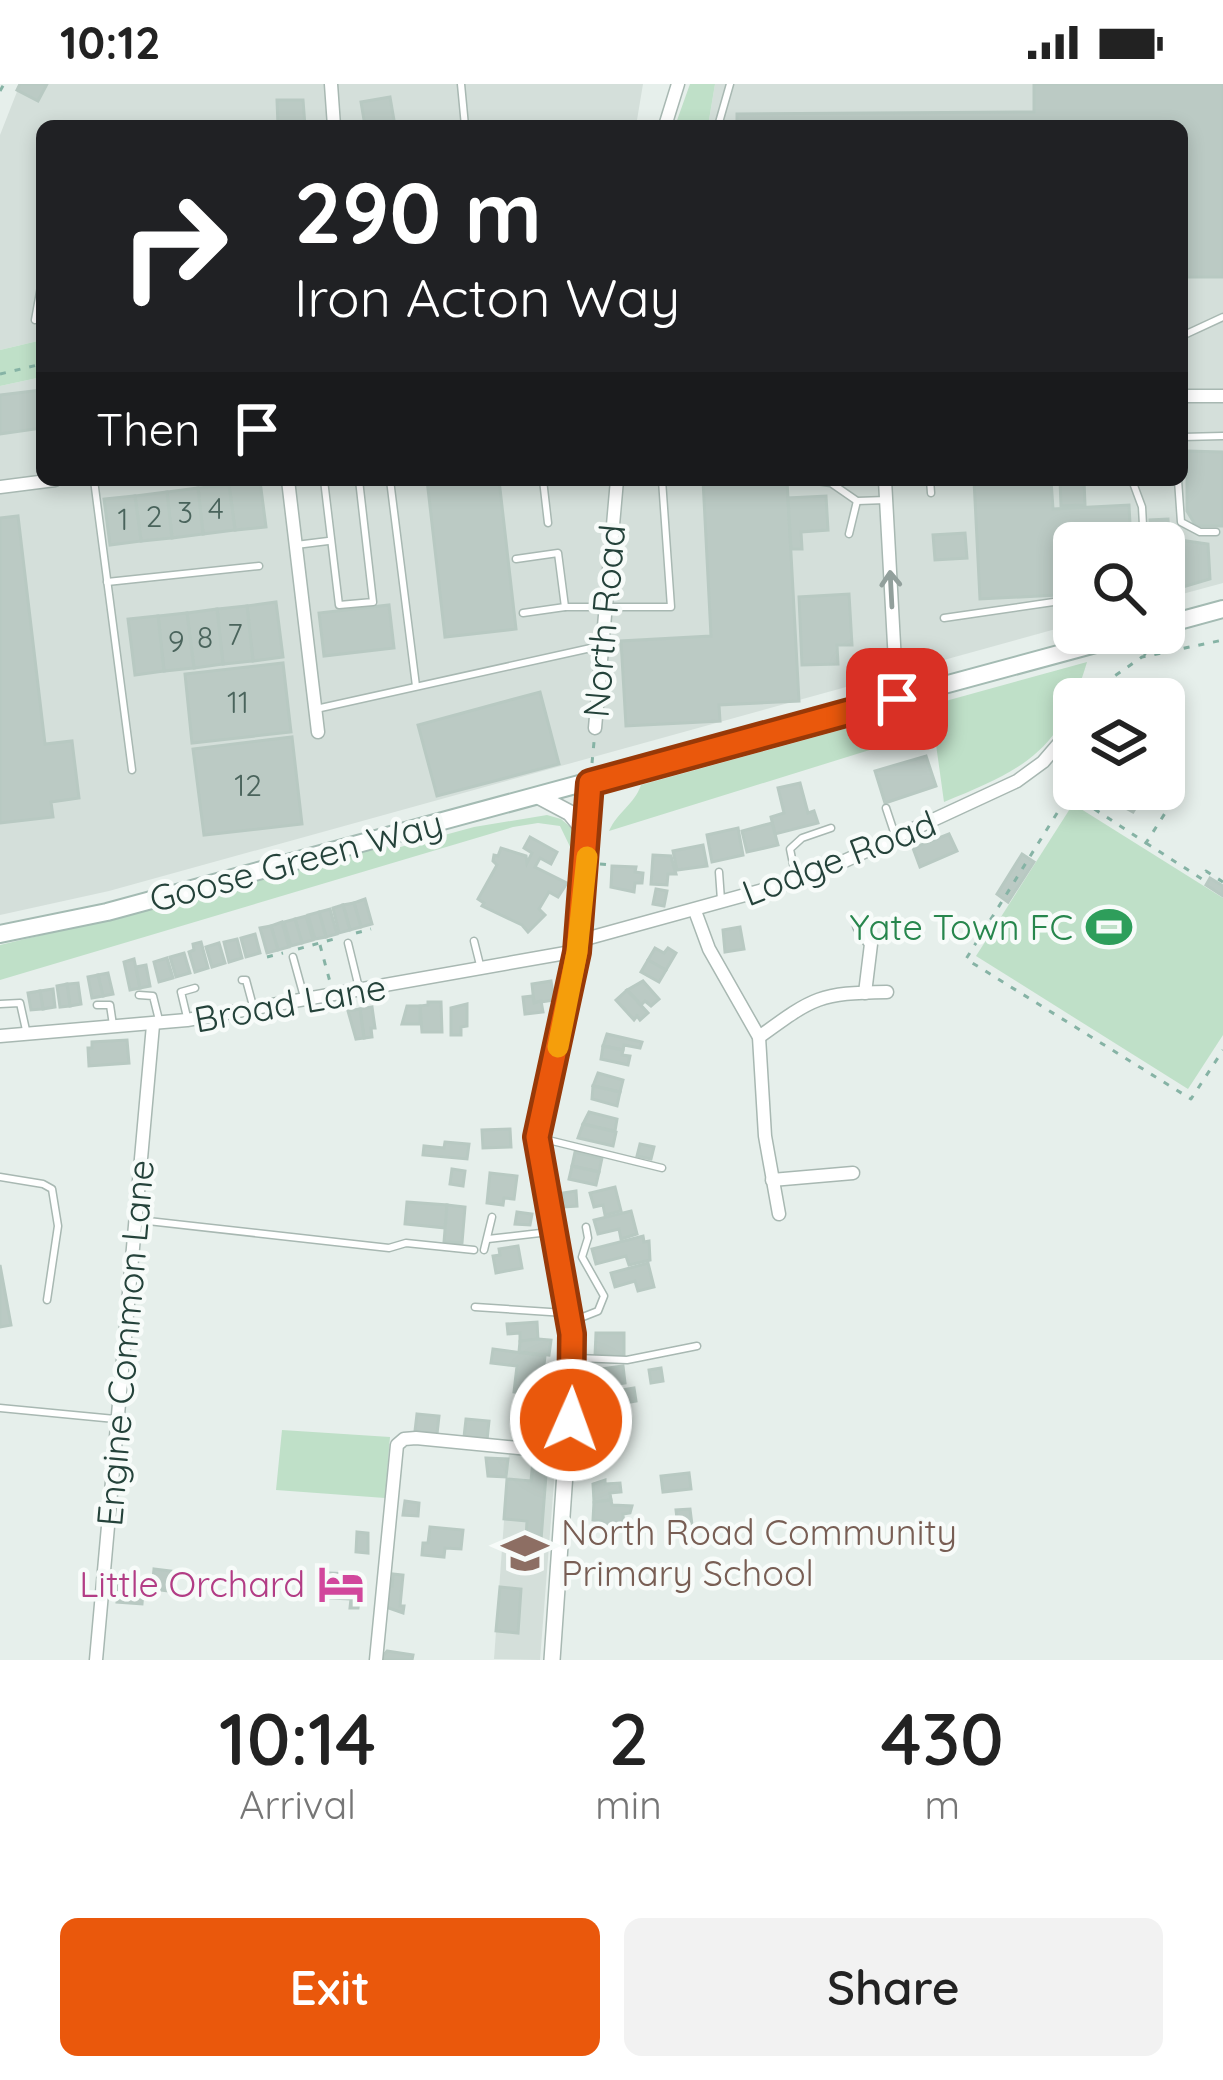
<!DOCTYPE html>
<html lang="en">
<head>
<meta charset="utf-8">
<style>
	body { margin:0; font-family:Quicksand,sans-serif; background:#f2f2f2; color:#222; height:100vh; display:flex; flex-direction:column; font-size:45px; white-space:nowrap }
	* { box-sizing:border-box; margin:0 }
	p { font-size:39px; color:#767676 }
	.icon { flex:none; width:66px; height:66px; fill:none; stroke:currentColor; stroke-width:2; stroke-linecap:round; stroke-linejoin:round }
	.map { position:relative; height:1576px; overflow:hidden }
	.details { display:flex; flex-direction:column; background:#fff; flex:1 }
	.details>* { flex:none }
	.top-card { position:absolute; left:36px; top:36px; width:1152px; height:366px; border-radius:18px; box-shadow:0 6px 18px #0003; background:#202124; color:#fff; overflow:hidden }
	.fabs { position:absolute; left:1053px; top:438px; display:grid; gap:24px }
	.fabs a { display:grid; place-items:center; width:132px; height:132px; border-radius:18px; background:#fff; box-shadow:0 6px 18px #0003; font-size:60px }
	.pin { position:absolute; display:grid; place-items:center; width:102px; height:102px; color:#fff; margin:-51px; border-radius:24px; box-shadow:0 6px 18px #0006 }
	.me { position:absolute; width:132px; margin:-66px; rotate:2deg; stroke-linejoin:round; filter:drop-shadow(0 0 9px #0008) }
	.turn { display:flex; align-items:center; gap:42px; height:252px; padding:0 60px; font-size:54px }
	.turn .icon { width:156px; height:156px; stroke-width:2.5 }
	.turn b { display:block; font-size:84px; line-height:102px }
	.then { display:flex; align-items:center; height:114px; padding:0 60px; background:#0003; gap:24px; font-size:45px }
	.eta { display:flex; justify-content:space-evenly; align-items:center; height:204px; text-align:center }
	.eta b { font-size:72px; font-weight:600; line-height:84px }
	.cta { display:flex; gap:24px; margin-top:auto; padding:24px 60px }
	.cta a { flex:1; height:138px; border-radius:18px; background:#ea580c; color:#fff; font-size:48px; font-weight:600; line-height:138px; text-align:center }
	.cta a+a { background:#f2f2f2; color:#222 }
	.status { display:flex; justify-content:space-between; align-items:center; height:84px; padding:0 60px; background:#fff; direction:ltr }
	.status svg { height:33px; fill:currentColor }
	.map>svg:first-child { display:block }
</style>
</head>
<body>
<div class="status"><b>10:12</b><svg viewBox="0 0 49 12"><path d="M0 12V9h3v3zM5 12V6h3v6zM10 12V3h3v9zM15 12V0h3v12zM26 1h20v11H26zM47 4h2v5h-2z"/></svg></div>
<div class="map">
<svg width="1223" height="1576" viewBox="0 0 1223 1576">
	<rect width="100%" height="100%" fill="#e6efeb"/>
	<g fill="#d4dfda">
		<polygon points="20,0 643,0 636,42 42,42 42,256 0,266 0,51"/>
		<polygon points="715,0 1223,0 1223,499 1164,515 1164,459 1074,459 1074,540 109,807 0,831 0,302 42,293 42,396 1182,396 1182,42 708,42"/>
		<polygon points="509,1368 556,1373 540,1576 494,1575"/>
	</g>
	<g fill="#bfe0c8">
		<polygon points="690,0 715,0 708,42 675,42"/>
		<polygon points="42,256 42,293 0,302 0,266"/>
		<path d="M1087,578C1061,666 1028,684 944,718L934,646L609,747C618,727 634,721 641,701Z"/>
		<polygon points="1073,720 1223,814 1223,951 1188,1005 976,872"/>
		<polygon points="547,731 561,735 575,747 575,773 560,742 538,739 513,743 0,896 0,861 185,817 387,761 393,765 474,743"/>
		<polygon points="282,1346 390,1353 385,1414 276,1406"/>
	</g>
	<g fill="#bbcac4" stroke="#b8c9c2" stroke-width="3">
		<polygon points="20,0 47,0 38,17 17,6"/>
		<polygon points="1034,0 1223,0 1223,193 1182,193 1182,42 737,42 737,30 1034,28"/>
		<polygon points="390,13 395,42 365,42 361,18"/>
		<polygon points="277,16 303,16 305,42 278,42"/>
		<polygon points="42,306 42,344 0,350 0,311"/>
		<polygon points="1187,367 1223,368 1223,442 1196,442 1187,427"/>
		<polygon points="427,396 499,396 516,545 445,553"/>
		<polygon points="703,396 787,396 799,617 719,621 720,637 626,642 621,557 711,552"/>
		<polygon points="974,396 1051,396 1053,425 1129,421 1131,459 1074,459 1074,494 1056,495 1057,511 980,515"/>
		<polygon points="1060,396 1084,396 1085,421 1061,422"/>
		<polygon points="260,397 266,443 235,446 229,401"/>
		<polygon points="229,401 235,446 203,450 198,404"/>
		<polygon points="198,404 203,450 172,454 167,408"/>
		<polygon points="167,408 172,454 141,457 135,412"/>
		<polygon points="135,412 141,457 110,461 104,415"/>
		<polygon points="826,412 828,446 801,448 802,465 791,465 788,414"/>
		<polygon points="18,432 45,660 72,657 79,714 51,718 53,733 0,739 0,434"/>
		<polygon points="1168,435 1172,505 1164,505 1164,459 1151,459 1150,436"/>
		<polygon points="965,449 967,474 935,476 933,451"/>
		<polygon points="1173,455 1208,460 1210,495 1176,505"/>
		<polygon points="849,510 852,561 837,561 838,580 802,581 799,513"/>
		<polygon points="276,518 283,573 253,577 247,522"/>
		<polygon points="389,521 394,564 324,572 319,529"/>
		<polygon points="247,522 253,577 223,580 217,525"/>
		<polygon points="217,525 223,580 194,584 187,529"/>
		<polygon points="187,529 194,584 164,587 158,532"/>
		<polygon points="158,532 164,587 135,591 128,535"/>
		<polygon points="283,579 291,648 192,659 185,590"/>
		<polygon points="540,608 559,680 437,712 418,641"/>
		<polygon points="292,653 302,740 204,751 193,665"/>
		<polygon points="926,672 936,702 885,719 875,687"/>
		<polygon points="1164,692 1176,699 1161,722 1143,712 1133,728 1113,717 1121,705 1164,705"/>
		<polygon points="800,699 808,729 814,727 818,739 775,750 771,733 784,729 778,704"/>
		<polygon points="772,739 778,761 747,768 742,747"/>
		<polygon points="738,744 743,771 712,778 707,751"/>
		<polygon points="949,750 957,767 920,783 913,764"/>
		<polygon points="530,753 557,768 551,780 540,774 535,783 567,799 558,813 549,808 539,825 545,831 528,848 522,841 482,822 484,819 478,815 497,781 493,777 494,771 498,772 501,764 526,772 527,779 532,769 524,764"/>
		<polygon points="703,761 707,782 677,786 673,767"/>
		<polygon points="1022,770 1034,778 1008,818 997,810"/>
		<polygon points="653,771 671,772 676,790 668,790 667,801 651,800"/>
		<polygon points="612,782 636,783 635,788 643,789 642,799 635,799 634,808 611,803"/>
		<polygon points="1210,794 1223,802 1223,812 1206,801"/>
		<polygon points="656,805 667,807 664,822 653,820"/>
		<polygon points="365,815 372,840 361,843 354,819"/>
		<polygon points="354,819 361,843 350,846 343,821"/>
		<polygon points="343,821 350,846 339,849 333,824"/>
		<polygon points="330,825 337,850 326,853 319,828"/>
		<polygon points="319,828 326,853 315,855 308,831"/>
		<polygon points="306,832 313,856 302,859 295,835"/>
		<polygon points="295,835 302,859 291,862 284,838"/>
		<polygon points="282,838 289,863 278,866 271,842"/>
		<polygon points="271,842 278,866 267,869 260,844"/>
		<polygon points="740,843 744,865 725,868 723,846"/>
		<polygon points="255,850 260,869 246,873 241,854"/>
		<polygon points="237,855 242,874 229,878 224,858"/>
		<polygon points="201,858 208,884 195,888 189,868 194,866 193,860"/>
		<polygon points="219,859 225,879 212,883 206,863"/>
		<polygon points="655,864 664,869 668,864 676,869 666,886 648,876"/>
		<polygon points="184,869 190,889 176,893 170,873"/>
		<polygon points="167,874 173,894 159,898 154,878"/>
		<polygon points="134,875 140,904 130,906 124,878"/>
		<polygon points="648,876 666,886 659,898 641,888"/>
		<polygon points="146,881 150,902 140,904 136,883"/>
		<polygon points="108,889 113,910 103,912 98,891"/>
		<polygon points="98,891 103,912 92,914 88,893"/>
		<polygon points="551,897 554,916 534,919 532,900"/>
		<polygon points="643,897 659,915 651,922 645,917 641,921 627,906"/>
		<polygon points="78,899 81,920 70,922 67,900"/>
		<polygon points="67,900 70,922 60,923 57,902"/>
		<polygon points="53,905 55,923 43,925 40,907"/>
		<polygon points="627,906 648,929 640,936 637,932 634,936 616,916"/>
		<polygon points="40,907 43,925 31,926 28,909"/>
		<polygon points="533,912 534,919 541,917 543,928 525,930 523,913"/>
		<polygon points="428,918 441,918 442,948 422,948 420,922 428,921"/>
		<polygon points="467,920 467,942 461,943 461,951 451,951 451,924"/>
		<polygon points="407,922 420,922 420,940 402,940"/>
		<polygon points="372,923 375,944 371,944 372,953 364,954 360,925"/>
		<polygon points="360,925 364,954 356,955 348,927"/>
		<polygon points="607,950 642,958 640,964 624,961 623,966 603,962"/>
		<polygon points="127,956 129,979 89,982 88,964 92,964 92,958"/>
		<polygon points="603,962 623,966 622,971 630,972 628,981 601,975"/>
		<polygon points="598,989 623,996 620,1008 593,1002"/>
		<polygon points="593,1002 620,1008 617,1022 592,1015"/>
		<polygon points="589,1028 617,1035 615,1047 583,1040"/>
		<polygon points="583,1040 616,1048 613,1062 578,1054"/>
		<polygon points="510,1045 511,1063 483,1064 482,1046"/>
		<polygon points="445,1058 469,1060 467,1075 423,1071 424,1062 444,1064"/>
		<polygon points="640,1060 654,1063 651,1075 637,1072"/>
		<polygon points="575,1068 602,1074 599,1088 572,1082"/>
		<polygon points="572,1082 599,1088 596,1101 569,1095"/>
		<polygon points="452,1085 465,1087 463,1102 450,1100"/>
		<polygon points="490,1089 517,1092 514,1115 504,1114 503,1121 487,1119"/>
		<polygon points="615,1103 621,1127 605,1131 603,1121 594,1123 590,1109"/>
		<polygon points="576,1107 577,1122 564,1123 563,1109"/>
		<polygon points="407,1118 447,1121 446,1144 405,1140"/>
		<polygon points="447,1121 465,1123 462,1159 444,1158"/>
		<polygon points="631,1127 637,1150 621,1155 619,1145 598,1150 594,1136"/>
		<polygon points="517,1128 532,1130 530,1141 515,1140"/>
		<polygon points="643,1152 644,1158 649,1157 650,1176 629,1181 626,1172 596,1180 592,1165"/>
		<polygon points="518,1162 522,1184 496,1189 493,1172 500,1171 499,1165"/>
		<polygon points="648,1179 654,1203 638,1207 635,1197 615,1203 611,1189"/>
		<polygon points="0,1181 11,1241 0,1243"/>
		<polygon points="537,1238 538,1256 520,1257 520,1249 508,1250 507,1240"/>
		<polygon points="596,1249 624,1249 624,1272 595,1272"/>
		<polygon points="538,1255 551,1256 549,1271 519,1268 520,1257"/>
		<polygon points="493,1265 545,1272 541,1306 533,1305 532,1310 514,1308 517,1282 491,1279"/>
		<polygon points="623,1282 625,1299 604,1302 601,1285"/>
		<polygon points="661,1284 663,1297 651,1299 649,1286"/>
		<polygon points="634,1304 636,1317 625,1319 622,1306"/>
		<polygon points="608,1319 610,1342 590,1344 590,1320"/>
		<polygon points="417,1330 439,1332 437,1350 415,1347"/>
		<polygon points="466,1335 489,1337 487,1356 464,1353"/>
		<polygon points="529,1340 551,1342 550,1351 560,1352 558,1365 531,1363 532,1359 527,1358"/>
		<polygon points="610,1342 618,1343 620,1349 611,1352 613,1367 603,1368 602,1356 593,1357 592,1344"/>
		<polygon points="486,1374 508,1375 506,1393 488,1392"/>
		<polygon points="533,1377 547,1378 541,1456 526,1455 527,1437 504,1435 507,1395 531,1397"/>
		<polygon points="689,1389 691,1405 663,1408 661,1392"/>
		<polygon points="605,1396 605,1400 620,1399 621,1408 610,1409 611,1416 594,1418 593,1400"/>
		<polygon points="611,1416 612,1421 632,1422 630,1429 623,1430 624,1444 603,1446 602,1437 593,1436 594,1418"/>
		<polygon points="405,1417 419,1419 418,1432 403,1431"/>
		<polygon points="690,1425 692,1441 678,1443 676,1426"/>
		<polygon points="430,1443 463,1446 461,1465 445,1464 444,1473 422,1471 423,1459 428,1459"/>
		<polygon points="357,1448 368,1449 368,1469 356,1468"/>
		<polygon points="154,1485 171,1487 169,1507 152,1505"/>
		<polygon points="329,1489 350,1490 349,1505 360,1510 358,1524 350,1524 351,1515 331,1514 332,1505 321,1502 321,1491"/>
		<polygon points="393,1490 403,1491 400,1522 404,1522 403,1529 383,1522 386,1501 392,1502"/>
		<polygon points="119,1493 144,1496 142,1520 117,1518"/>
		<polygon points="500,1503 521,1505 518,1549 496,1547"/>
		<polygon points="387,1567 413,1571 412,1576 380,1576"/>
	</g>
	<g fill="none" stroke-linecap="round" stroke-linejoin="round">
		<g stroke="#a8b8b2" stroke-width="9">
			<g id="service">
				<polyline points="461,0 465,42"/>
				<polyline points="718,42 730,0"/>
				<polyline points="35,236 42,197"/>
				<polyline points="1182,252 1223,233"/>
				<polyline points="1182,353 1223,352"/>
				<polyline points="94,396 132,686"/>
				<polyline points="324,396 339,521 373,518 359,396"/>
				<polyline points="390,396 416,602"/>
				<polyline points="543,396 548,439"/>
				<polyline points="809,396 831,399 857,417 886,416"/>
				<polyline points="930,396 931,409"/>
				<polyline points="1132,396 1142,423 1144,459"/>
				<polyline points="1178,396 1181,438 1200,448 1216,448"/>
				<polyline points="849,450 857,417"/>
				<polyline points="296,461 328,457"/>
				<polyline points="516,475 558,469 565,523"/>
				<polyline points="107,498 259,482"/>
				<polyline points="523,529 565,523 671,523 662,396"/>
				<polyline points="944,534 1074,515"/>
				<polyline points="316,625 600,562"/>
				<polyline points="886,724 895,751"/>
				<polyline points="719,788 721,816"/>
				<polyline points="796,794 790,765 802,754 831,744"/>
				<polyline points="474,857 480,881"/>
				<polyline points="348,859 359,904"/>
				<polyline points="293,873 304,913"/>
				<polyline points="242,896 246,896 253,922"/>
				<polyline points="139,911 153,912 159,936"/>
				<polyline points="0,920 20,919 26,946"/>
				<polyline points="97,921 110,921 113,941"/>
				<polyline points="187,933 181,908 195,904"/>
				<polyline points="540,1054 662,1084"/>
				<polyline points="0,1093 43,1100 52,1105 58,1142 47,1216"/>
				<polyline points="139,1136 389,1164 406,1159 474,1166"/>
				<polyline points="488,1155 549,1148"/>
				<polyline points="484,1166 492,1133"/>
				<polyline points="475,1223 565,1229"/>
				<polyline points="570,1238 598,1227 604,1212 582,1173 588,1154 586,1143"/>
				<polyline points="577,1274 627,1276 697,1262"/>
				<polyline points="0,1324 115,1335"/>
			</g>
		</g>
		<g stroke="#a8b8b2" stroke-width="15">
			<g id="minor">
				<polyline points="331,0 334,42"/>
				<polyline points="665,42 678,0"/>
				<polyline points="1182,312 1223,312"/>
				<polyline points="288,396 318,648"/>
				<polyline points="885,396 897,615"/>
				<polyline points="0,403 55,396"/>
				<polyline points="1087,615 1091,608"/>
				<polyline points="595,644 617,396"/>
				<polyline points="695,827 709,865 759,953 765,1052 779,1130"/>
				<polyline points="859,842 871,860 865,909"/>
				<polyline points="578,857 810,793 1017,697 1043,678 1074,642"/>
				<polyline points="0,952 187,936 577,867"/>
				<path d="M759,953C814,913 819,909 887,908"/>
				<polyline points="772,1096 853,1089"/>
				<polyline points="96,1576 153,941"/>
				<polyline points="376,1576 397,1361 404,1355 416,1354 569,1369"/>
			</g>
		</g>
		<g stroke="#a8b8b2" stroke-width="18">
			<g id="tertiary">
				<polyline points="538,712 570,729 588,751"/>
				<polyline points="552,1576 573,1274 537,1053 577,867 590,699"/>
			</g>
		</g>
		<g stroke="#a4bbb3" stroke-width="20">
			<g id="secondary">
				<polyline points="1164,541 1223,525"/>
				<polyline points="0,850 107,828 1136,549"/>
			</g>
		</g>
		<g stroke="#86b3a5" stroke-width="3" stroke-dasharray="6 9" stroke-linecap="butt">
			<polyline points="0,7 4,0"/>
			<polyline points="0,290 42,280"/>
			<polyline points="1144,571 1157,555"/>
			<polyline points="1103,600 1142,573 1223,556"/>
			<polyline points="592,679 594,658"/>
			<polyline points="1076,705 1076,713 1146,759 1183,701"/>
			<polyline points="1076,713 1069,710 966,875 1191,1015 1223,966"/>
			<polyline points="1146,759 1202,795 1206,787 1223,798"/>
			<polyline points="600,780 611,781"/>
			<polyline points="356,849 371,845"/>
			<polyline points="320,861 330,898"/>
			<polyline points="298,865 341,853"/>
			<polyline points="267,873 283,869"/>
		</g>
		<use href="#service" stroke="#fff" stroke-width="6"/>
		<use href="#minor" stroke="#fff" stroke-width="12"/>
		<use href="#tertiary" stroke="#fff" stroke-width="15"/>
		<use href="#secondary" stroke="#fff" stroke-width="16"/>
	</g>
	<defs><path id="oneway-shaft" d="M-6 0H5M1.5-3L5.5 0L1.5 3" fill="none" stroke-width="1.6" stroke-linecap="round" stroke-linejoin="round" transform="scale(3)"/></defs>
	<use stroke="#92a09c" href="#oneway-shaft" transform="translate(891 505) rotate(-93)"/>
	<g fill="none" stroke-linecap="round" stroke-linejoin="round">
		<g stroke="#983908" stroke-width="30">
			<polyline id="route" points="571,1336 572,1250 537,1053 577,868 590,699 897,615"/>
		</g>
		<use href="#route" stroke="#ea580c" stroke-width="21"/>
		<polyline stroke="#f59e0b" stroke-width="21" points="558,963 577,868 587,773"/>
	</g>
	<defs>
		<g id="stadium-bare" transform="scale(3.6)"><path d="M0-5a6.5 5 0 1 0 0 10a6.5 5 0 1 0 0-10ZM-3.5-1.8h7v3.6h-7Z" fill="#2e9e5b" stroke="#f7fbf9" stroke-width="2.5" paint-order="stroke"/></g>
		<g id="school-bare" transform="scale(3.6)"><path d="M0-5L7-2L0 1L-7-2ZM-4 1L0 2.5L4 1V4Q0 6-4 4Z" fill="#8d6e63" stroke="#f7fbf9" stroke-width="2.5" paint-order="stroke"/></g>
		<g id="hotel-bare" transform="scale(3.6)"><path d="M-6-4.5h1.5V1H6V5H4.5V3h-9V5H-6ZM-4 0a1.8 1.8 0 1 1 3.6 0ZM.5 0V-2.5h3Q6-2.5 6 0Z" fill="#d1479c" stroke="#f7fbf9" stroke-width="2.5" paint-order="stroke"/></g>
	</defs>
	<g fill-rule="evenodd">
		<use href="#stadium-bare" x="1109" y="843"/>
		<use href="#school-bare" x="525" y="1469"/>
		<use href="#hotel-bare" x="341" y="1500"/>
	</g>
	<g text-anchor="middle" stroke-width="9" stroke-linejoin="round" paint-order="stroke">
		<g font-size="30" fill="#4a645c">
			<text x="216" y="435">4</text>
			<text x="185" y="439">3</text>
			<text x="154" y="443">2</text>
			<text x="123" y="446">1</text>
			<text x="235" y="561">7</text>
			<text x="205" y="564">8</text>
			<text x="176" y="568">9</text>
			<text x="238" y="629">11</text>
			<text x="248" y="712">12</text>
		</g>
		<g font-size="36" fill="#24423a" stroke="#f7fbf9">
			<text transform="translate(604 537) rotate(-85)" y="13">North Road</text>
			<text transform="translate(839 774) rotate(-21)" y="13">Lodge Road</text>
			<text transform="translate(296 777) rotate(-15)" y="13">Goose Green Way</text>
			<text transform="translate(290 919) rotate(-10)" y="13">Broad Lane</text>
			<text transform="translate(125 1259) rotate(-85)" y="13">Engine Common Lane</text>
		</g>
		<g font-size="36" fill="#27864d" stroke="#f7fbf9" text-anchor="end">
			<text x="1073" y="856">Yate Town FC</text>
		</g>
		<g font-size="36" fill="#785e54" stroke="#f7fbf9" text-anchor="start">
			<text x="561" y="1461">North Road Community<tspan x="561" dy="41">Primary School</tspan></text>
		</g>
		<g font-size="36" fill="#b23c85" stroke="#f7fbf9" text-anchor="end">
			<text x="305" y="1513">Little Orchard</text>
		</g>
	</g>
</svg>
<div class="fabs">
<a><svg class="icon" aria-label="search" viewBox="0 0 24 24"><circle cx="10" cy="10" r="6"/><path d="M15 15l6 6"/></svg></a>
<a><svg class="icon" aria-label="layers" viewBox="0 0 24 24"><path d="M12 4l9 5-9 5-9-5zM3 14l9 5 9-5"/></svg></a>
</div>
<div class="pin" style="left:897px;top:615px;background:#d93025"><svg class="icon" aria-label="arrive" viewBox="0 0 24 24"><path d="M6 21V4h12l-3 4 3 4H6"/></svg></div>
<svg class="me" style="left:571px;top:1336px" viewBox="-20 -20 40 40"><circle r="17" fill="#ea580c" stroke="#fff" stroke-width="3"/><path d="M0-11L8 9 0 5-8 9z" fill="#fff"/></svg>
<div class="top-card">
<div class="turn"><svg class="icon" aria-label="right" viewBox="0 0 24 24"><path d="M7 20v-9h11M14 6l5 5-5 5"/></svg><div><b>290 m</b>Iron Acton Way</div></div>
<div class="then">Then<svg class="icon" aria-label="arrive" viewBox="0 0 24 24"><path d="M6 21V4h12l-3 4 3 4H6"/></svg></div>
</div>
</div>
<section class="details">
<div class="eta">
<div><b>10:14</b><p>Arrival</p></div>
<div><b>2</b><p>min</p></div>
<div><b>430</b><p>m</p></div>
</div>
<div class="cta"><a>Exit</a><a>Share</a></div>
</section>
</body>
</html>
